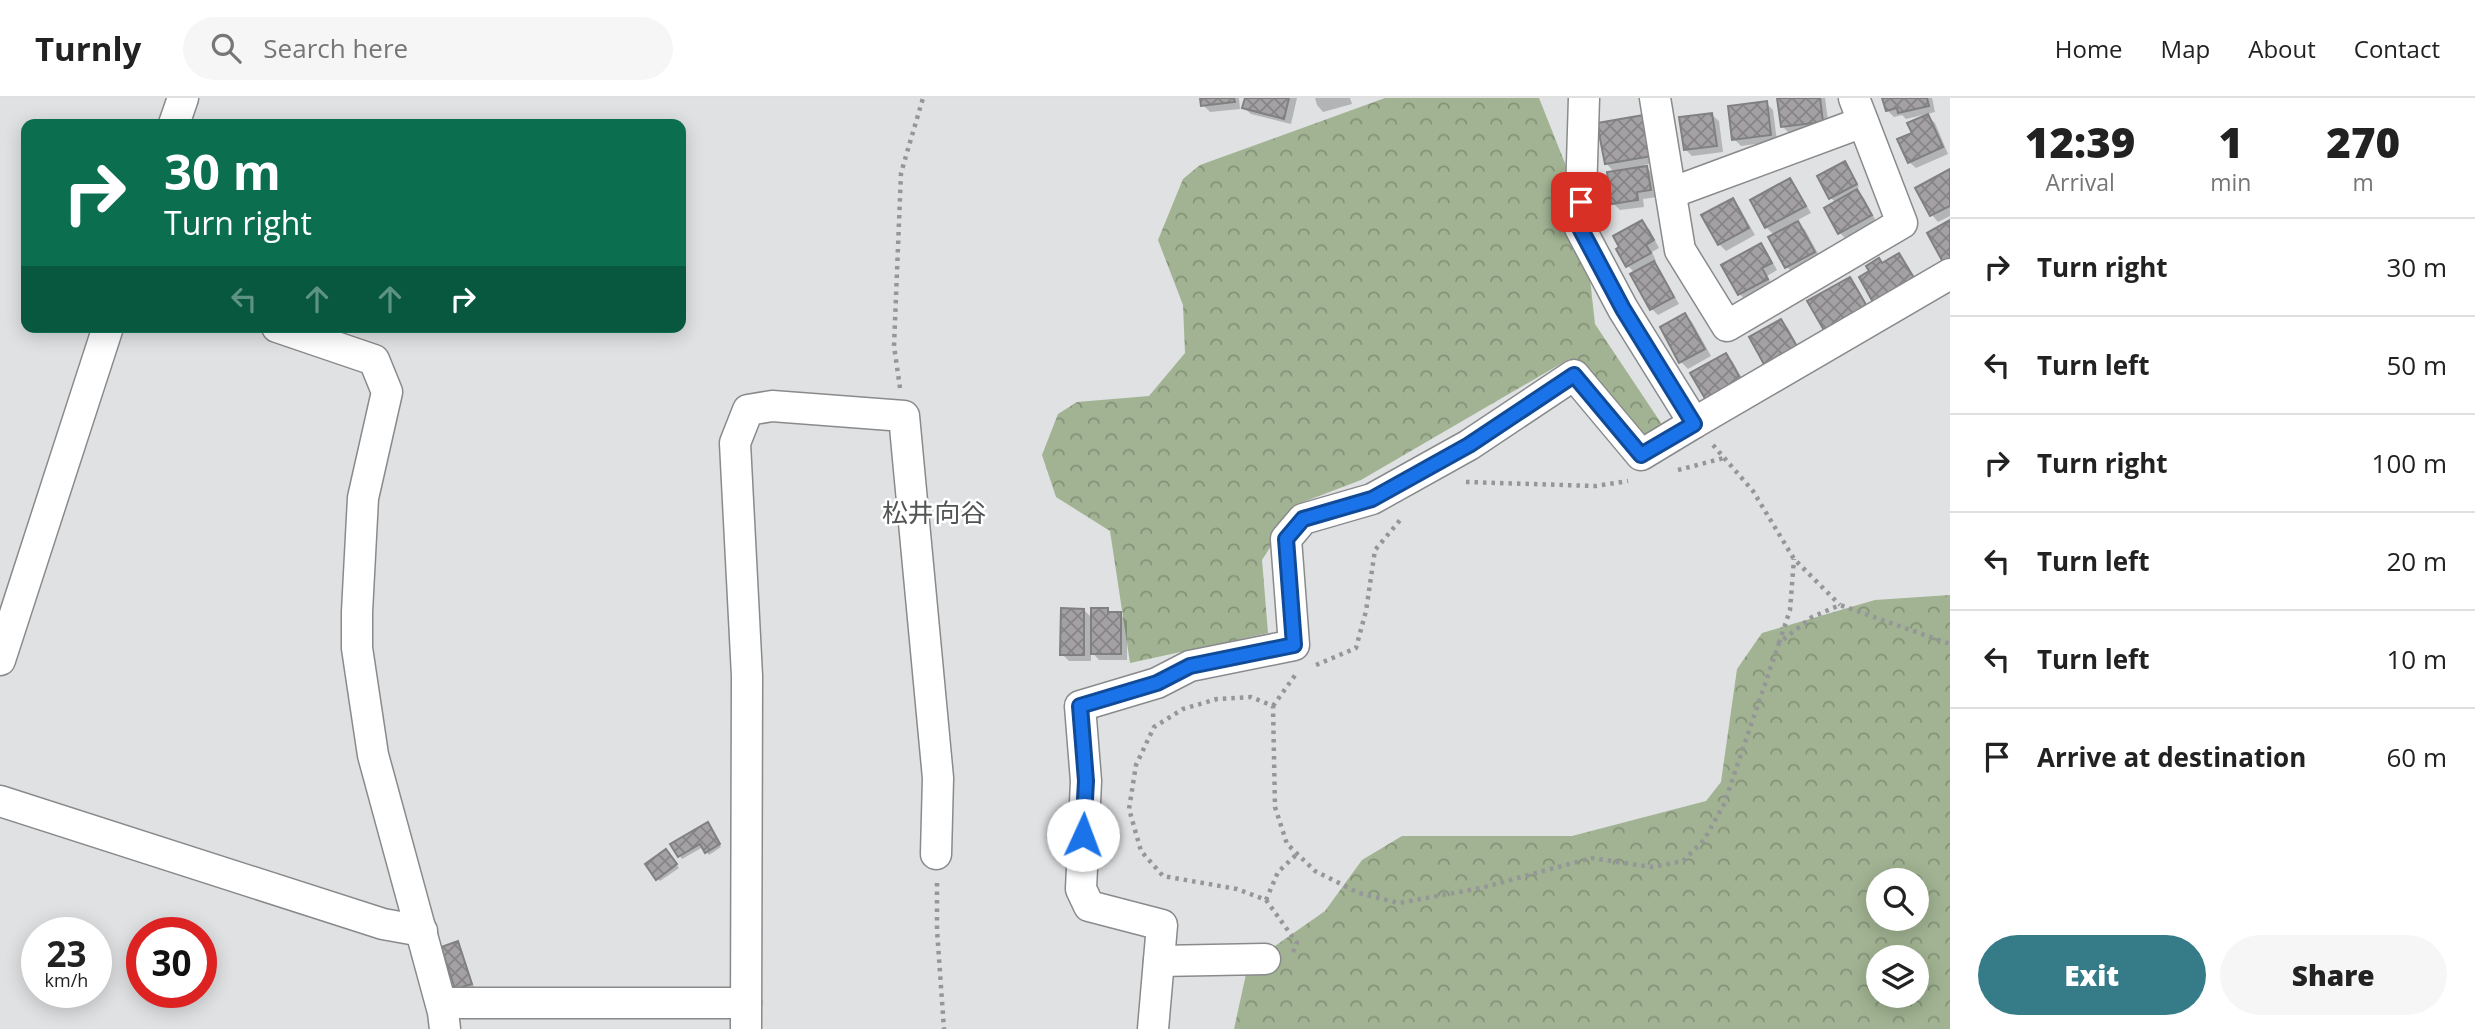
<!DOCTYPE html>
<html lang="en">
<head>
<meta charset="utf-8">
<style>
	body { margin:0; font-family:"Open Sans","Noto Sans JP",sans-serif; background:#f6f6f6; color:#222; height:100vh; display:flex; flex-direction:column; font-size:26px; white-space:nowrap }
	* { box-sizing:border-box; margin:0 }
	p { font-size:23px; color:#767676 }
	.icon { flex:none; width:38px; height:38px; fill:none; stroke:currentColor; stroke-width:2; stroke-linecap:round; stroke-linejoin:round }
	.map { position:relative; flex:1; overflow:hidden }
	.side { display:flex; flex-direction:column; background:#fff; width:525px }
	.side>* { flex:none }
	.top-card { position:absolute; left:21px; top:21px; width:665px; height:214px; border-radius:14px; box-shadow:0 4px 18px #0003; background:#0b6e4f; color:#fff; overflow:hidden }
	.controls { position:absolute; left:1866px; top:770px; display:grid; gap:14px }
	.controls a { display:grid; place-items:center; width:63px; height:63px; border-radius:50%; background:#fff; box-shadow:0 4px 18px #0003; font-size:35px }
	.speed { position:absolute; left:21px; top:819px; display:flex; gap:14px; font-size:35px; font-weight:700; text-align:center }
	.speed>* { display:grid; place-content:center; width:91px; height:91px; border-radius:50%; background:#fff; box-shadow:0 4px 18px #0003; line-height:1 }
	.speed small { font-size:18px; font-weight:400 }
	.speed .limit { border:10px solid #d22; background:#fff; color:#111 }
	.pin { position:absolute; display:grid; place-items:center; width:60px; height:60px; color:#fff; margin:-30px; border-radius:14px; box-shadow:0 4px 10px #0006 }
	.me { position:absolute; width:77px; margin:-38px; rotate:2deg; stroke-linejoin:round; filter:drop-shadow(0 0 5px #0008) }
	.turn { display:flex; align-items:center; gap:24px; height:147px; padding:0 28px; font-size:32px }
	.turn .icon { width:91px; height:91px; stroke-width:2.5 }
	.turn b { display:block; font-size:49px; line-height:60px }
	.lanes { display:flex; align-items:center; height:66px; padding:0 28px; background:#0003; justify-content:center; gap:35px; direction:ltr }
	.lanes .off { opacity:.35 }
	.eta { display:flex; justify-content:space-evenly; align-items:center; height:119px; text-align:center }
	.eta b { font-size:42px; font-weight:800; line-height:49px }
	.primary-button { display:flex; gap:14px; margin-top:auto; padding:14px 28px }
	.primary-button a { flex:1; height:80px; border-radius:42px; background:#357b88; color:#fff; font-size:28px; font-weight:800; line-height:80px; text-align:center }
	.primary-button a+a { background:#f6f6f6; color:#222 }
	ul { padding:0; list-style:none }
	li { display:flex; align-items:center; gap:21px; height:98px; padding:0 28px; border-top:2px solid #e0e0e0 }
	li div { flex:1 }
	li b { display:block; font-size:26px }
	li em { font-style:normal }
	header { display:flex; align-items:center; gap:42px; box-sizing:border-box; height:98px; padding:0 35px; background:#fff; border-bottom:2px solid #e0e0e0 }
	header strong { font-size:33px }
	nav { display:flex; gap:38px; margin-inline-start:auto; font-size:24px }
	.search { width:490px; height:63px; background:#f6f6f6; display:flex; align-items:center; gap:18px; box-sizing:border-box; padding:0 24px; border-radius:38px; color:#767676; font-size:26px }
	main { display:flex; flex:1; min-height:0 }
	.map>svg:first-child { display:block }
</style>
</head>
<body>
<header>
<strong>Turnly</strong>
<div class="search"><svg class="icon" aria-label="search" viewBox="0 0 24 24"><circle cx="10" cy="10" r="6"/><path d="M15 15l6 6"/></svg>Search here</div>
<nav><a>Home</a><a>Map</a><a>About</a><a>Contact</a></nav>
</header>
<main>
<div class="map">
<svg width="1950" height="931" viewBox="0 0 1950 931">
	<defs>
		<pattern id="forest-crowns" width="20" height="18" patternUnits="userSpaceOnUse" patternTransform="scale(1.75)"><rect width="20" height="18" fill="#a1b392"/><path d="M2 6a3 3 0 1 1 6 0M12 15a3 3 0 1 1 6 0" fill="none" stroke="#849278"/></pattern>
		<pattern id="building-cross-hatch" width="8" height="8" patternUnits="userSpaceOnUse" patternTransform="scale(1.75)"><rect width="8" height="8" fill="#a3a1a3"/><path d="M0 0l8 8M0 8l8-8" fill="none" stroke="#868486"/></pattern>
	</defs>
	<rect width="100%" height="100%" fill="#dfe1e3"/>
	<g fill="url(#forest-crowns)" fill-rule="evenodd">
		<polygon points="1385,0 1539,0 1582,108 1595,226 1663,328 1640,339 1569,261 1361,382 1298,406 1262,462 1268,535 1130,565 1110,433 1056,399 1042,357 1058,316 1077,304 1149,298 1185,255 1183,207 1158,142 1183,81 1200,67"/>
		<path d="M1950,497V931H1234L1248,867L1325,813L1362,762L1402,738H1572L1706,703L1721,684L1737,571L1762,535L1875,502ZM1878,782H1916V821H1878ZM1878,859H1916V898H1878Z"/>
	</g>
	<g fill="#0003">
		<polygon points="1202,0 1239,0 1240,11 1210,14 1203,7"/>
		<polygon points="1246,0 1297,0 1291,26 1251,16 1244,10"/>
		<polygon points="1315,0 1350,0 1352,6 1323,14 1317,7"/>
		<polygon points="1779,0 1825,0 1829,30 1789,35 1782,28"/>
		<polygon points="1884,0 1932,0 1935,14 1906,21 1902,17 1894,19 1887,12"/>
		<polygon points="1766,5 1773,12 1777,43 1741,48 1734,41"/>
		<polygon points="1712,17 1719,23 1723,54 1692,58 1685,51"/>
		<polygon points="1928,18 1935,25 1948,56 1916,70 1909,64"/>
		<polygon points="1644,19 1658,64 1644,67 1653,76 1657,99 1643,101 1644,109 1620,112 1613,105 1615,75 1606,65"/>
		<polygon points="1847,68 1859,89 1855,91 1864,100 1877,125 1847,142 1840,135 1836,105 1831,100"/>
		<polygon points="1950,73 1950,118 1938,124 1932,117 1917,90"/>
		<polygon points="1789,82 1796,89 1811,115 1796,123 1805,132 1821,161 1794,176 1787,169 1775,138 1766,129"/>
		<polygon points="1732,102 1739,109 1755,137 1726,153 1719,146"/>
		<polygon points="1642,125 1649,131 1659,150 1652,154 1656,163 1653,165 1660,172 1679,206 1658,217 1651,210 1636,176 1628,168 1622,150"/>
		<polygon points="1761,147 1767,154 1777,172 1767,178 1773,188 1746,203 1740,196 1723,167"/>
		<polygon points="1685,217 1692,224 1711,258 1688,271 1681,264"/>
		<polygon points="1781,223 1788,230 1804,259 1774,275"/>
		<polygon points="1726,257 1733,264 1748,292 1715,310"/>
		<polygon points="1084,512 1093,521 1107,512 1111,516 1120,516 1127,523 1127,562 1099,562 1091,553 1091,563 1069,563 1062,556"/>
		<polygon points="710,729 721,749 709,757 703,749 682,761 673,747"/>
		<polygon points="668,756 679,770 660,783 657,780"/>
		<polygon points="457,845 474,889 460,893 457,890"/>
	</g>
	<g fill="url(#building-cross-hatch)" stroke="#818081" stroke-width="2">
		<polygon points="1200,0 1234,0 1235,4 1201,8"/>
		<polygon points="1245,0 1289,0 1284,21 1242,10"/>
		<polygon points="1777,0 1820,0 1823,24 1781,29"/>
		<polygon points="1882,0 1927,0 1929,8 1898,15 1897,10 1886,13"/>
		<polygon points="1767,3 1771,37 1732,42 1728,8"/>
		<polygon points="1712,15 1717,48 1684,52 1679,19"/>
		<polygon points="1928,16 1943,49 1908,65 1897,41 1912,35 1907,25"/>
		<polygon points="1644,17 1652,58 1605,66 1597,25"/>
		<polygon points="1845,63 1857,86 1829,101 1817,78"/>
		<polygon points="1647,68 1651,92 1637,94 1638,102 1611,106 1607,74"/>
		<polygon points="1950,71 1950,108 1930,118 1915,90"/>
		<polygon points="1790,80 1806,108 1765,130 1750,102"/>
		<polygon points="1857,91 1872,117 1838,136 1824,110"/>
		<polygon points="1733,100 1749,130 1718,147 1701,117"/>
		<polygon points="1642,122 1654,142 1646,147 1651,155 1626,169 1616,151 1619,149 1613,138"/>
		<polygon points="1950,122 1950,163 1944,166 1927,135"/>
		<polygon points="1798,123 1815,154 1785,170 1768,139"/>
		<polygon points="1761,145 1772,165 1762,170 1768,181 1738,197 1721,167"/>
		<polygon points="1899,155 1914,180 1873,204 1859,179 1869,173 1866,168 1879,160 1882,165"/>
		<polygon points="1654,163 1674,199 1650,212 1630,176"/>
		<polygon points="1850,179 1868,210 1825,234 1807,203"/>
		<polygon points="1685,215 1705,251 1679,265 1660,229"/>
		<polygon points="1781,221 1799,252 1766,270 1749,239"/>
		<polygon points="1726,255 1743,285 1707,304 1690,275"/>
		<polygon points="1061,510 1084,511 1084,557 1060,557"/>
		<polygon points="1091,510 1108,510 1108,514 1121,514 1121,556 1091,556"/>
		<polygon points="708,724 720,746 705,755 700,746 678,759 670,746"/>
		<polygon points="666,751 677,766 656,782 645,766"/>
		<polygon points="458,843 472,886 455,891 441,849"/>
	</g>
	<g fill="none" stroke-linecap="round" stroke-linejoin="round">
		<g stroke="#898a8c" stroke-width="33">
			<g id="minor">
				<polyline points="1584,0 1580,130 1623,211 1694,325 1950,176"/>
				<polyline points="1655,0 1680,152 1727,228 1902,125 1854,0"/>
				<polyline points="174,26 183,0"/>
				<polyline points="1671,95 1863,24"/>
				<polyline points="277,229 374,262 387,294 363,400 357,514 357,550 373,657 443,914 445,931"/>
				<polyline points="0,562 108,229"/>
				<polyline points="0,703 383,826 422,833"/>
				<polyline points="1159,863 1265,861"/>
				<polyline points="441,905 746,905"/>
				<polyline points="746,931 747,578 735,345 748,312 772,308 904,318 938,680 936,756"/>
				<polyline points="1153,931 1162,827 1089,808 1081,791 1086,683 1080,608 1157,585 1190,568 1294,547 1286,441 1303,421 1372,401 1469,347 1574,277 1641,357 1694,325"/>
			</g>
		</g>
		<g stroke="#959698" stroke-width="4.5" stroke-dasharray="3.5 5" stroke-linecap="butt">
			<polyline points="900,290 894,248 901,75 923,0"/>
			<polyline points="1713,347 1753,393 1794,461 1840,507"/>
			<polyline points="1678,372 1724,360"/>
			<polyline points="1466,384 1596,388 1628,383"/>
			<polyline points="1779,545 1790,512 1794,461"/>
			<polyline points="1316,567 1356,550 1366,513 1375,452 1401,421"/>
			<polyline points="1273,608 1296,576"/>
			<polyline points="937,785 937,832 944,931"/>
			<polyline points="1266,802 1278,774 1297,756"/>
			<polyline points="1293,854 1297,845 1266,802 1237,791 1163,778 1141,753 1129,711 1136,667 1154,629 1183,611 1217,601 1251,599 1273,608 1275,709 1287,746 1315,773 1359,795 1399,805 1481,790 1591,760 1652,769 1683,763 1704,742 1724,706 1779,545 1812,519 1840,507 1950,546"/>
		</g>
		<use href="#minor" stroke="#fff" stroke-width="30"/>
	</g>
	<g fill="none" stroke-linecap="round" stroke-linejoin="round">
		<g stroke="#114b97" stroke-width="18">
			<polyline id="route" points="1083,737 1086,683 1080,608 1157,585 1190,568 1294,547 1286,441 1303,421 1372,401 1469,347 1574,277 1641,357 1694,326 1623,211 1580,130 1581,104"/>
		</g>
		<use href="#route" stroke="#1a73e8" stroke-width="12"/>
	</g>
	<g text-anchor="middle" stroke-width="5" stroke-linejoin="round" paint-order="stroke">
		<g font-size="26" fill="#525354" stroke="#fff">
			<text x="934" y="424">松井向谷</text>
		</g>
	</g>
</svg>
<div class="controls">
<a><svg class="icon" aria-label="search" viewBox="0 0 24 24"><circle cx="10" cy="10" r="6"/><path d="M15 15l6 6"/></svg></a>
<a><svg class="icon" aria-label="layers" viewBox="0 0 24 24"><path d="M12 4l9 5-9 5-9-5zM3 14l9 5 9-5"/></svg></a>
</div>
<div class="speed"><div>23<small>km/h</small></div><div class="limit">30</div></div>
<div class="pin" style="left:1581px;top:104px;background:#d93025"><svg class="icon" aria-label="arrive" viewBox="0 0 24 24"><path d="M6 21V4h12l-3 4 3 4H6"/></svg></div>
<svg class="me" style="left:1083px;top:737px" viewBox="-20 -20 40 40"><circle r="19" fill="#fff"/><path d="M0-13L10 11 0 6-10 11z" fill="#1a73e8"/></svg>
<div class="top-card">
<div class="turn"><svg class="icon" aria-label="right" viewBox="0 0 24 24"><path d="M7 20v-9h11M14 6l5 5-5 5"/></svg><div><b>30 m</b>Turn right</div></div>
<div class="lanes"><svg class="icon off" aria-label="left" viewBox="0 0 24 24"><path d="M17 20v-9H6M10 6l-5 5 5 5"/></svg><svg class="icon off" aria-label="ahead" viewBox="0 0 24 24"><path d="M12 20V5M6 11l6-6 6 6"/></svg><svg class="icon off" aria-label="ahead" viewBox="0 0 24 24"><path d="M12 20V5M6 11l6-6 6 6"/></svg><svg class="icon" aria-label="right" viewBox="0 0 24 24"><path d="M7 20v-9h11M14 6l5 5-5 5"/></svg></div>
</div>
</div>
<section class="side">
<div class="eta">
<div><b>12:39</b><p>Arrival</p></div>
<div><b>1</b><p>min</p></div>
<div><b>270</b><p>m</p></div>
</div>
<ul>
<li><svg class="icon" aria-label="right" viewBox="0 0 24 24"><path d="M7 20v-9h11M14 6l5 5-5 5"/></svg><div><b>Turn right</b></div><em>30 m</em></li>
<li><svg class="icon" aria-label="left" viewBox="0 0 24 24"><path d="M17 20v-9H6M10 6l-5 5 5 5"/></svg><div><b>Turn left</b></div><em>50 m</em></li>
<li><svg class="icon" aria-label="right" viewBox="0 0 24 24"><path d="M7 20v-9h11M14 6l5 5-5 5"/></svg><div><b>Turn right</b></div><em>100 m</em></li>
<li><svg class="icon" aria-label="left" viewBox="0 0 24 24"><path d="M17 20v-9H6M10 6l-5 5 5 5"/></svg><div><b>Turn left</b></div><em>20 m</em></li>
<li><svg class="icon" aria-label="left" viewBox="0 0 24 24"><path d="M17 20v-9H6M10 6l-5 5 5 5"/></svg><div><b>Turn left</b></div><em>10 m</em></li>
<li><svg class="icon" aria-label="arrive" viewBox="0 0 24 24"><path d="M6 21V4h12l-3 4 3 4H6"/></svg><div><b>Arrive at destination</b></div><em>60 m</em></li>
</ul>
<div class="primary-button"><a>Exit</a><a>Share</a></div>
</section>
</main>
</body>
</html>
